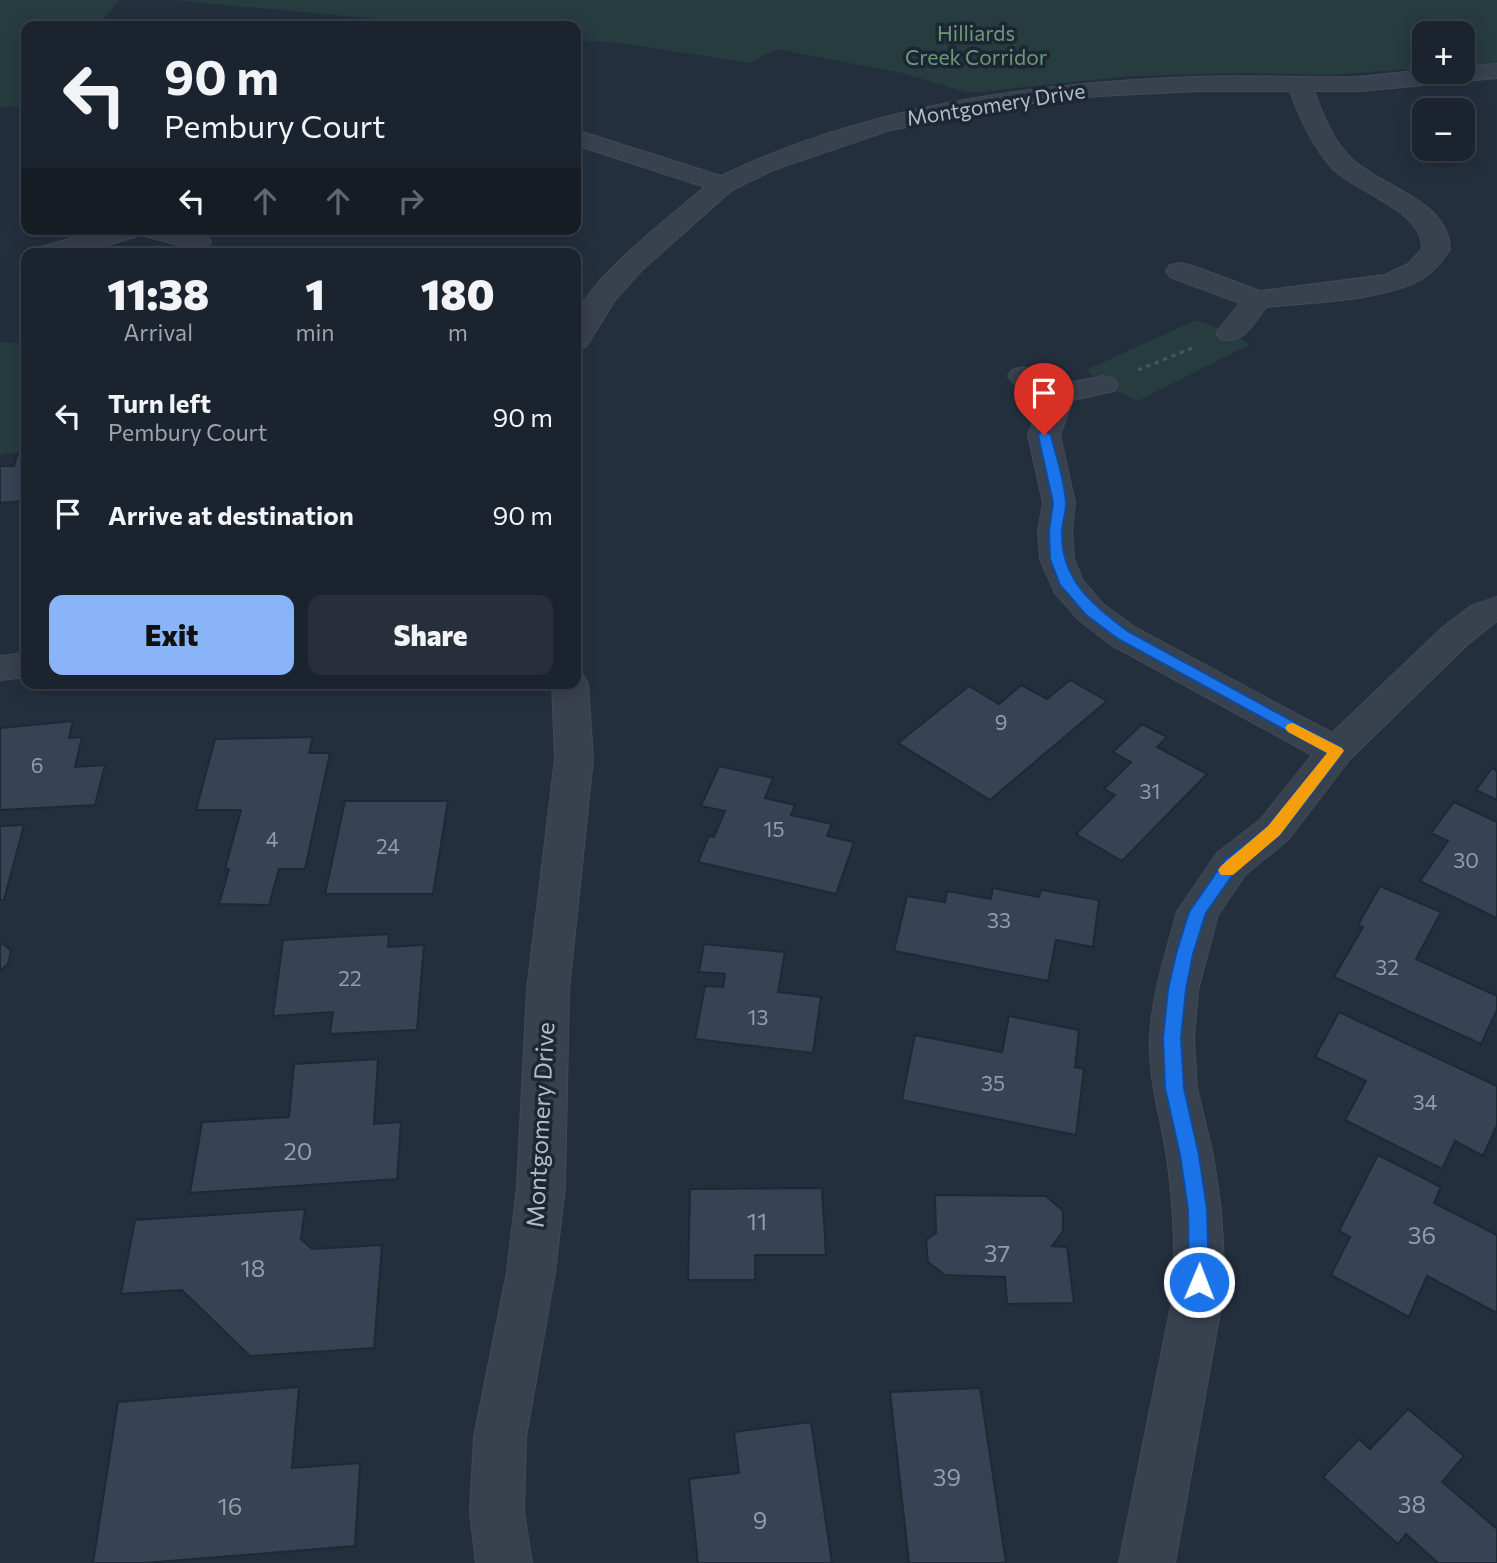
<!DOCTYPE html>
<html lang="en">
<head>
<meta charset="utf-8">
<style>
	body { margin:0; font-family:Commissioner,sans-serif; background:#282f3a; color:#f1f3f6; height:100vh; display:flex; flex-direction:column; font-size:26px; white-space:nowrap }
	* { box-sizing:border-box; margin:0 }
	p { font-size:23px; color:#a0a4aa }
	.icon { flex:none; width:38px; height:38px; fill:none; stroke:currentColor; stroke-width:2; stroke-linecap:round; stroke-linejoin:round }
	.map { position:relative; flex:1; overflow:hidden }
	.sheet { position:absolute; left:21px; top:248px; width:560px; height:441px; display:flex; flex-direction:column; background:#1b232e; border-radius:14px; box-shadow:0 4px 18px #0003,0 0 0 2px #39404a }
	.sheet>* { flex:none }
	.guide { position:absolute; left:21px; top:21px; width:560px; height:214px; border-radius:14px; box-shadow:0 4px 18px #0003,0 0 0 2px #39404a; background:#1b232e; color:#f1f3f6; overflow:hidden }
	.controls { position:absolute; left:1412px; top:21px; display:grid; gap:14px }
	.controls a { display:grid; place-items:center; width:63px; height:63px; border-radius:14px; background:#1b232e; box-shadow:0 4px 18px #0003,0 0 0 2px #39404a; font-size:35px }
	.pin { position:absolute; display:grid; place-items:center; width:60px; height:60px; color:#fff; margin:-72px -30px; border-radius:50% 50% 50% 0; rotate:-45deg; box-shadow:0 0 7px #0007 }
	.pin .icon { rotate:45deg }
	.me { position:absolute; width:77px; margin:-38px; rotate:1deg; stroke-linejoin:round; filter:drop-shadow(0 0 5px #0008) }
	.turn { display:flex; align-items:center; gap:24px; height:147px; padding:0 28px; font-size:32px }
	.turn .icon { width:91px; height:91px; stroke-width:2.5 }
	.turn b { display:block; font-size:49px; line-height:60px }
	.lanes { display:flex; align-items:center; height:66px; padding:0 28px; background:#0003; justify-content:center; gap:35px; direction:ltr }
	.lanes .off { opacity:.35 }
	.eta { display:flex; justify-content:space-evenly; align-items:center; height:119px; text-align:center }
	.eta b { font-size:42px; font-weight:800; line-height:49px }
	.cta { display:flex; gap:14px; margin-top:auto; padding:14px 28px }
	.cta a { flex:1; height:80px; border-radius:14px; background:#8ab4f8; color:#111; font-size:28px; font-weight:800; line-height:80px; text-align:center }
	.cta a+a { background:#282f3a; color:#f1f3f6 }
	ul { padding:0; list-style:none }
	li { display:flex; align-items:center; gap:21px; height:98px; padding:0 28px }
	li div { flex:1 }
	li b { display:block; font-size:26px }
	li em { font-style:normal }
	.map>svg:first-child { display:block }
</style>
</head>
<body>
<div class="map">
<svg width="1497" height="1563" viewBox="0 0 1497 1563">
	<rect width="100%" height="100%" fill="#242f3e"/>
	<g fill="#263c3f">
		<polygon points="0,0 120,0 97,26 26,26 26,106 0,107"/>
		<polygon points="174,0 1497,0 1497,64 1463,66 1463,33 1424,33 1424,68 1328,75 1246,73 1130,76 969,93 902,73 776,49 750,63 621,43 576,40 576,26 382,26 387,20"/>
		<polygon points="1196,320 1231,333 1250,344 1138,401 1103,385 1086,370"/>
		<polygon points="0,342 26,343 26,452 0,454"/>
	</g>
	<g fill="#364354" stroke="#1f2835" stroke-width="2">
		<polygon points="26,454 26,501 0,503 0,466 14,466 17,455"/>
		<polygon points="1070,680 1107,701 990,800 898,743 969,686 999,704 1021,685 1047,699"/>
		<polygon points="73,721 69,738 82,737 75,767 105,765 95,805 0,810 0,728"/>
		<polygon points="1142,724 1167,737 1157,747 1207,774 1122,861 1076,834 1115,795 1104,789 1131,762 1113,752"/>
		<polygon points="313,737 309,753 330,753 305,869 279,869 269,905 219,904 229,869 225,869 241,810 196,810 215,739"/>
		<polygon points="719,766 773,778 765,798 795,805 791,815 832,824 827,836 854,842 836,894 698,862 709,836 714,837 725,811 701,806"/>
		<polygon points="1492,768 1497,771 1497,800 1476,790"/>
		<polygon points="345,801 448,801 433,894 325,894"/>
		<polygon points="1454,802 1497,822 1497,918 1420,881 1448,841 1431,833"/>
		<polygon points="24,825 4,900 0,900 0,826"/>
		<polygon points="1380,886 1441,912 1416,959 1497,996 1497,1010 1481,1044 1334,977 1363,927 1358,925"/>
		<polygon points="993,888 1039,897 1041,890 1099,900 1093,947 1056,940 1048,981 894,951 907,896 945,902 947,891 991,899"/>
		<polygon points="389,934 388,947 424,945 417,1030 330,1034 333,1012 273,1016 283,940"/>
		<polygon points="0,944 4,944 11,951 8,964 0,971"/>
		<polygon points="704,944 785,952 778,992 821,997 813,1053 695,1039 705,986 723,987 725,974 699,972"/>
		<polygon points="1339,1012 1497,1086 1497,1125 1483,1156 1455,1141 1442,1169 1345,1120 1366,1081 1315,1057"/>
		<polygon points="1009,1016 1079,1030 1075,1067 1084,1069 1076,1135 902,1100 915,1035 1002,1052"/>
		<polygon points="378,1059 374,1124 401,1122 397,1179 190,1193 202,1122 289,1117 294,1064"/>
		<polygon points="1378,1155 1441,1187 1434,1203 1497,1235 1497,1313 1427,1276 1409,1317 1331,1275 1350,1237 1339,1231"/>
		<polygon points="822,1188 826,1255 755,1255 755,1280 688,1280 690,1189"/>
		<polygon points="935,1195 1046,1196 1063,1211 1063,1231 1052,1246 1067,1247 1074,1303 1007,1304 1005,1277 945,1275 928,1262 926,1240 936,1233"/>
		<polygon points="305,1209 301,1239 312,1249 382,1245 374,1348 250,1356 182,1290 121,1294 135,1220"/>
		<polygon points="299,1387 292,1468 360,1463 355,1546 144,1563 93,1563 118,1402"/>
		<polygon points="980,1388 1006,1563 909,1563 890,1392"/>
		<polygon points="1408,1409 1464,1456 1442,1482 1497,1529 1497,1563 1438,1563 1406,1534 1398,1544 1323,1477 1359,1439 1370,1449"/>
		<polygon points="811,1422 832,1563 698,1563 689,1479 739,1473 734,1432"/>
	</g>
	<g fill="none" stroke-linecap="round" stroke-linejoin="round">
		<g stroke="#414a57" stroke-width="2">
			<g id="minor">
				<path d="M1497,64V78L1361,91H1314C1323,116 1334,143 1354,161C1385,188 1448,201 1450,249C1443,260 1436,270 1425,277C1388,301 1310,302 1266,307C1253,324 1244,345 1221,339L1216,333L1240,303L1170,277L1166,271L1170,265L1180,263L1190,265L1260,291L1385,275L1408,264L1422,249C1422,209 1358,194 1332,168C1312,146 1300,119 1290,91H1197L1099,96L1005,106L887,131L773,170L732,190L642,270L615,300L586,347L576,350C576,340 573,326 576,317C587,280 673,214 705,187L576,145V130L721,176C868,105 1033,83 1194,77C1249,75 1304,78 1358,77C1379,76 1401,71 1422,71C1434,71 1449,72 1463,72V67Z"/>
				<polygon points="104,229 180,229 207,236 211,242 207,248 197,250 141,235 78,254 34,254 37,248"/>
				<path d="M1023,367L1064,384L1103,376L1114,379L1118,385L1114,391L1073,400L1060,435L1075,503L1072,531L1074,559L1083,581L1103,604L1136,628L1332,733L1442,628L1471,606L1497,597V621L1468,644L1349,760L1288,840L1245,875L1218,915L1198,990L1194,1038L1197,1088L1213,1155L1221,1209L1224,1262L1222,1301L1175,1563H1119L1172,1301C1176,1253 1174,1206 1167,1158C1161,1117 1148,1078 1150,1037C1152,994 1166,953 1177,912L1217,853L1260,820L1312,755L1110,644L1079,620L1055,593L1040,559L1038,531L1043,503L1028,435L1043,398L1012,382L1008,376L1012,370Z"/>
				<polygon points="26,653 26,677 0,680 0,656"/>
				<polygon points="576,673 583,675 588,684 593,759 569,990 565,1187 555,1272 526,1437 524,1512 532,1563 476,1563 470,1512 474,1437 507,1272 517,1187 527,990 555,759 552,684 576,684"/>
			</g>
		</g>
		<polyline stroke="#3f5557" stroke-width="3.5" stroke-dasharray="4.5 4.5" stroke-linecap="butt" points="1138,370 1195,347"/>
		<use href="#minor" fill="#38414e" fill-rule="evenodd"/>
	</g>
	<path fill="#1a73e8" stroke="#114b97" stroke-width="2" d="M1044,431L1051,435C1056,457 1065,481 1066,503C1066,512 1063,521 1062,530C1060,579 1092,605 1129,632L1342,748L1344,751L1280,835L1237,869L1206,913L1193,954L1186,990L1181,1038L1184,1088L1199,1155L1207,1209L1209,1282L1206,1288L1199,1291L1192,1288L1189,1282L1188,1209L1180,1155L1165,1088L1163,1038L1168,990L1176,954L1189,912L1225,860L1268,826L1327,753L1118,639L1086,615L1060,585L1050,559L1049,531L1053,503L1038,435Z"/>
	<polygon fill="#f59e0b" points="1293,723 1342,748 1344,751 1280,835 1233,875 1221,875 1218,870 1221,866 1268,826 1327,753 1288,732 1285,728 1288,724"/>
	<g text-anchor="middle" stroke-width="7" stroke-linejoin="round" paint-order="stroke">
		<g font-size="21" fill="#6b9a76" stroke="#1d2633">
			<text x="976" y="41">Hilliards<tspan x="976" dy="24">Creek Corridor</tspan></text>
		</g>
		<g font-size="21" fill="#b4bcc9" stroke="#1d2633">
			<text transform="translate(996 105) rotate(-9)" y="7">Montgomery Drive</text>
		</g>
		<g font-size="21" fill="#929caa">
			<text x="1001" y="730">9</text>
			<text x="37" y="773">6</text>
			<text x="1150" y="799">31</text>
			<text x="774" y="837">15</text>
			<text x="272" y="847">4</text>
			<text x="388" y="854">24</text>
			<text x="1466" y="868">30</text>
			<text x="999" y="928">33</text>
			<text x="1387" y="975">32</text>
			<text x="350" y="986">22</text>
			<text x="758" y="1025">13</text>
			<text x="993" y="1091">35</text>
			<text x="1425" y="1110">34</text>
		</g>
		<g font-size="24" fill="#b4bcc9" stroke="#1d2633">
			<text transform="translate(541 1125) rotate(-87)" y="8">Montgomery Drive</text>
		</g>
		<g font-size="24" fill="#929caa">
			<text x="298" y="1160">20</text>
			<text x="757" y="1230">11</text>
			<text x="1422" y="1244">36</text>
			<text x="997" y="1262">37</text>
			<text x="253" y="1277">18</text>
			<text x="947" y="1486">39</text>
			<text x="1412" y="1513">38</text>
			<text x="230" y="1515">16</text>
			<text x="760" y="1529">9</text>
		</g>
	</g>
</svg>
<div class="controls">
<a>+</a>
<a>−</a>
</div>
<div class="pin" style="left:1044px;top:435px;background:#d93025"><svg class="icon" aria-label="arrive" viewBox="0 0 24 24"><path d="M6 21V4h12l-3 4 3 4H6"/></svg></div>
<svg class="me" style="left:1199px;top:1282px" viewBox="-20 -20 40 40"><circle r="17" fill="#1a73e8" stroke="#fff" stroke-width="3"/><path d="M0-11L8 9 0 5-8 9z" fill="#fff"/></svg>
<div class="guide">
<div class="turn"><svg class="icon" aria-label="left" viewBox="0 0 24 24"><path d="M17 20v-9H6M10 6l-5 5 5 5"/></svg><div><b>90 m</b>Pembury Court</div></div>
<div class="lanes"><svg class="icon" aria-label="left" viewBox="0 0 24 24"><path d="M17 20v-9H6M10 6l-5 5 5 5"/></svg><svg class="icon off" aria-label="ahead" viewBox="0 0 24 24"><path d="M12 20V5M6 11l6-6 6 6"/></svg><svg class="icon off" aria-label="ahead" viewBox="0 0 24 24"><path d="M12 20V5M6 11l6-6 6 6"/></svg><svg class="icon off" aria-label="right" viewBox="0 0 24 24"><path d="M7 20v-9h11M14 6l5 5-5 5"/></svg></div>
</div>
<section class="sheet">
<div class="eta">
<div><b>11:38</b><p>Arrival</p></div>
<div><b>1</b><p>min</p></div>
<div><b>180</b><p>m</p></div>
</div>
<ul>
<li><svg class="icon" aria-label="left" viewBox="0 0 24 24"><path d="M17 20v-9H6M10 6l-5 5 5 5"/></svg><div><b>Turn left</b><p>Pembury Court</p></div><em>90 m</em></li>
<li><svg class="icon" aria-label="arrive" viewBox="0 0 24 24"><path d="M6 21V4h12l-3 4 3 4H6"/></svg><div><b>Arrive at destination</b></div><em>90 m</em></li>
</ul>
<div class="cta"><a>Exit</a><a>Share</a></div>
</section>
</div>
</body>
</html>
